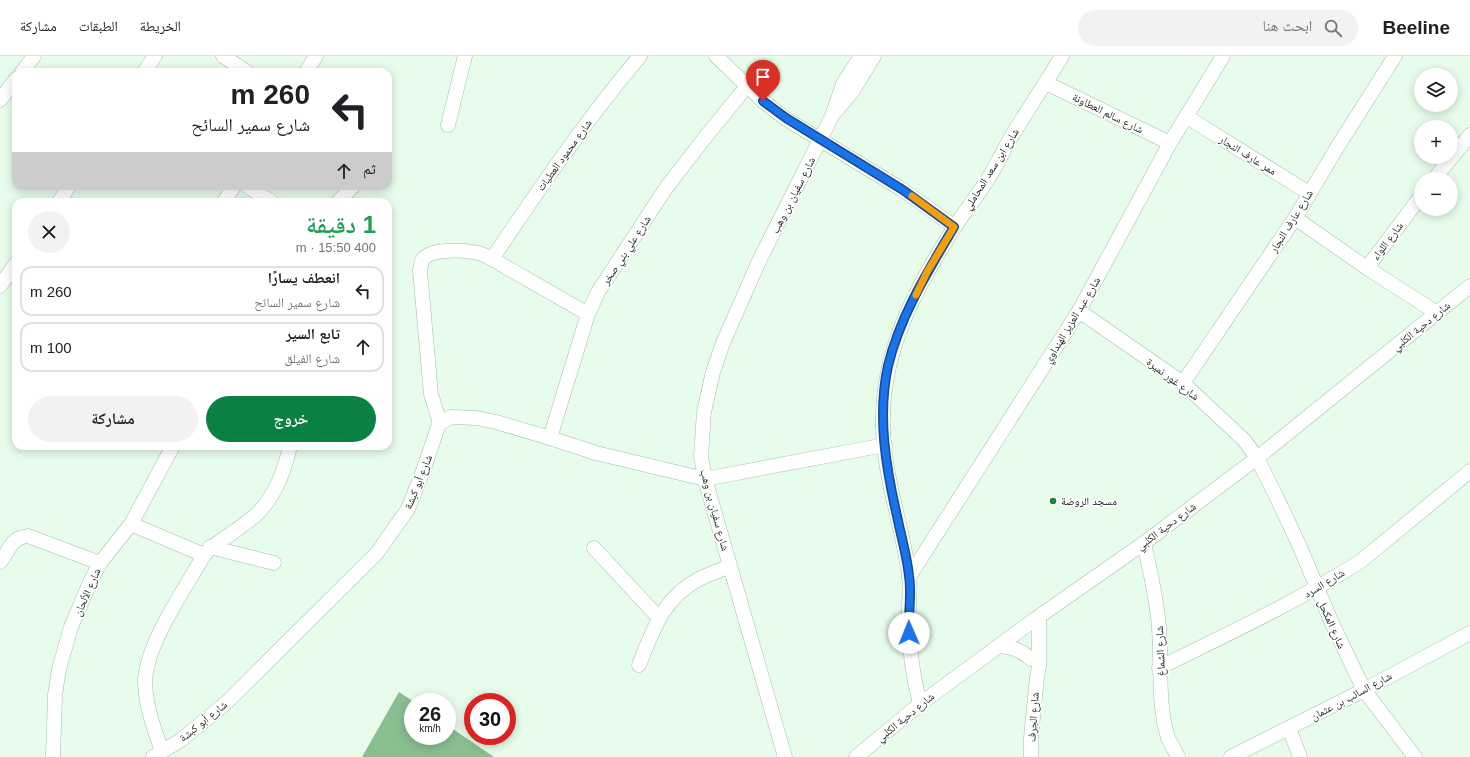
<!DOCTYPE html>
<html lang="ar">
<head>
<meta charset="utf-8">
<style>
	body { margin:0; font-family:Arial,"Noto Naskh Arabic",sans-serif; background:#f2f2f2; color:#202124; direction:rtl; height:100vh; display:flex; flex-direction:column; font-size:15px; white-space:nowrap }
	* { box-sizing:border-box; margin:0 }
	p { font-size:13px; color:#757577 }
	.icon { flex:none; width:22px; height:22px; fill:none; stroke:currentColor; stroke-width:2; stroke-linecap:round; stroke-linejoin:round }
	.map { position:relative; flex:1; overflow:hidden; direction:ltr }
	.sheet { position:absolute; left:12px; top:142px; width:380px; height:252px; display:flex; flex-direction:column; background:#fff; border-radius:12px; box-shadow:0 2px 10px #0003; direction:rtl }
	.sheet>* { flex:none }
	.hud { position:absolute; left:12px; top:12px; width:380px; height:122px; border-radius:12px; box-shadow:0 2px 10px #0003; direction:rtl; background:#fff; color:#202124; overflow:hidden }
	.controls { position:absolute; left:1414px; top:12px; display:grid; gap:8px }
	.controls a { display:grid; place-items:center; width:44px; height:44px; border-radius:50%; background:#fff; box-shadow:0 2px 10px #0003; font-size:20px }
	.speed { position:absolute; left:404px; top:637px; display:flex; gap:8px; font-size:20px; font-weight:700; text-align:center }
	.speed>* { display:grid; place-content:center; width:52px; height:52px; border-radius:50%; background:#fff; box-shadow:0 2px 10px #0003; line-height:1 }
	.speed small { font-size:10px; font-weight:400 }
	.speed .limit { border:6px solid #d22; background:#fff; color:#111 }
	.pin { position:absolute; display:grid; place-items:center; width:34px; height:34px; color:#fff; margin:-41px -17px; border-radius:50% 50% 50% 0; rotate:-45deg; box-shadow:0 0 4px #0007 }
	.pin .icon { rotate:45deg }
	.me { position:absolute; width:44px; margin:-22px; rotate:359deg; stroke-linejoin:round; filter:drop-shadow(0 0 3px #0008) }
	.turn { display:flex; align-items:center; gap:14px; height:84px; padding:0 16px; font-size:18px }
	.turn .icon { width:52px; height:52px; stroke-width:2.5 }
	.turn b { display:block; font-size:28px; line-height:34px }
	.then { display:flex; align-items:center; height:38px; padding:0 16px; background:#0003; gap:8px; font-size:15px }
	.round { display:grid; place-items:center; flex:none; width:42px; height:42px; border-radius:21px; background:#f2f2f2 }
	.head { display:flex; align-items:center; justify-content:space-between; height:68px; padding:0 16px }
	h1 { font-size:24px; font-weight:600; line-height:30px; color:#1e9e55 }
	.primary-button { display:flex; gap:8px; margin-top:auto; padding:8px 16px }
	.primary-button a { flex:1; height:46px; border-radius:24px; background:#0b8043; color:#fff; font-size:16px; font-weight:600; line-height:46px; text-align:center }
	.primary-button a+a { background:#f2f2f2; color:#202124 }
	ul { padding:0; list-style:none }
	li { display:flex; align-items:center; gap:12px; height:50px; margin:0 8px 6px; padding:0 8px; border:2px solid #e0e0e0; border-radius:12px }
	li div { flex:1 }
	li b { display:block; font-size:15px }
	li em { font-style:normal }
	header { display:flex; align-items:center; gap:24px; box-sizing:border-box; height:56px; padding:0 20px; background:#fff; border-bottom:1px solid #e0e0e0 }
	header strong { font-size:19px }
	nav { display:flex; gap:22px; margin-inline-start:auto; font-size:14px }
	.search { width:280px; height:36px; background:#f2f2f2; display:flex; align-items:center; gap:10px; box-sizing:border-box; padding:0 14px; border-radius:22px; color:#757577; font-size:15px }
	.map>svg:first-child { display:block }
</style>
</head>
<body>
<header>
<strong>Beeline</strong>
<div class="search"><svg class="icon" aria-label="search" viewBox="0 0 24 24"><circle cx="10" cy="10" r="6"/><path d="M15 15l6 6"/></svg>ابحث هنا</div>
<nav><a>الخريطة</a><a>الطبقات</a><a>مشاركة</a></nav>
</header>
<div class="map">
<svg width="1470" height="701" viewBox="0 0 1470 701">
	<rect width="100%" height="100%" fill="#e7fcea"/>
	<polygon fill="#89be91" points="399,636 414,646 413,680 447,680 447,669 494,701 362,701"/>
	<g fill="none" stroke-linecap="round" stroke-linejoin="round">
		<g stroke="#a8bbaa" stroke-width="15">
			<g id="minor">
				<polyline points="223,0 247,16"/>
				<polyline points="716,0 763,45 786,63 903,134 955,171"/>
				<polyline points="22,16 34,0"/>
				<polyline points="144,16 155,0"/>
				<polyline points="306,16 316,0"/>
				<polyline points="1046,27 1170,87"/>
				<polyline points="0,44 16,23"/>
				<polyline points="836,55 852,36 874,0"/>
				<polyline points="1187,61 1309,137"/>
				<polyline points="448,69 465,0"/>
				<polyline points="1434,123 1470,79"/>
				<polyline points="247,130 272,146"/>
				<polyline points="59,146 69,130"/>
				<polyline points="224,146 234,130"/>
				<polyline points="338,146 353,130"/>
				<polyline points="1295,162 1367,212 1437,257"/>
				<path d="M492,203C539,133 586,64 640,0"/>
				<polyline points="1367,212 1421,140"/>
				<polyline points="0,230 16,207"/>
				<polyline points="1079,255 1183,327 1244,384 1257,402 1276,440 1300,491 1331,565 1364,634 1415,701"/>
				<polyline points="1183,327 1295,162 1338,90 1395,0"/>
				<path d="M440,367L431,338L420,215C421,211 421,206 423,203C432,192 465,194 478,197C483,198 488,201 492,203L588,258"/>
				<polyline points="550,382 588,258 598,236 666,132 703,84 747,30"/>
				<polyline points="131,468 204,499"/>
				<path d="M1144,487C1150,515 1157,543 1159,572C1162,608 1157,646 1168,682C1171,688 1175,695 1178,701"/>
				<polyline points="210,491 274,507"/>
				<polyline points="594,492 659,562"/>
				<path d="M0,506C10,494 11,481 28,480L100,507"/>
				<polyline points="909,521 1079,255 1170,87 1223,0"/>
				<path d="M998,590C1012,591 1021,594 1031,603"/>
				<path d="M639,609C653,574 663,542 699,523C709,518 720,514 730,510"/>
				<path d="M1159,612C1227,578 1297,546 1361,505L1470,415"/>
				<path d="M920,648C913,621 909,594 909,565C908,550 911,534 909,519C902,467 881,413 883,360C884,290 917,230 954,172C963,158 974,144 984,129C994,115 1001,99 1010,83C1027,55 1045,28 1062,0"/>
				<polyline points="1289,672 1300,701"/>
				<path d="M162,695C154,673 146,651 145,627C145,589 185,533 204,499C212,489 224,483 235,475C243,469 252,463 259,456C275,439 285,413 290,390"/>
				<polyline points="53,701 55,639 59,613 71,571 91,524 100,507 131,468 173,390"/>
				<polyline points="153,701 181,684 226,647 377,497 408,453 423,415 438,371 440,367 451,361 477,362 496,366 550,382 596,397 705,423 885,389"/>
				<polyline points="785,701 705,423 701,400 704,356 713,316 723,287 759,205 832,60 843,28 861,0"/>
				<polyline points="856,701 920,648 1034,564 1144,487 1257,402 1470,230"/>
				<polyline points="1031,701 1031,682 1037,621 1039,610 1039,561"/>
				<polyline points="1231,701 1364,634 1470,577"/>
			</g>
		</g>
		<use href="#minor" stroke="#fff" stroke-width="14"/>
	</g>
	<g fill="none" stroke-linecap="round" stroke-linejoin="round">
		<g stroke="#114b97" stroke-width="10">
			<path id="route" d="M763,45L786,62L903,134L954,171C928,215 900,260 888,310C877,360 886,412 897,460C901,480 907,500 909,520C912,538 908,559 909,577"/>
		</g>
		<use href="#route" stroke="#1a73e8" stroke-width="7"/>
		<polyline stroke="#f59e0b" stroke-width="7" points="912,140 954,171 927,216 916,239"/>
	</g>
	<circle fill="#1a853c" stroke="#fff" stroke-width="1.5" cx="1053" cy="445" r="4"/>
	<g text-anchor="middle" stroke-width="3.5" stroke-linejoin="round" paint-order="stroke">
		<g font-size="11" fill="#19201a" stroke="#fff">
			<text transform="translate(1108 57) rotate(26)" y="4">شارع سالم العطاونة</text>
			<text transform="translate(564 99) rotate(-54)" y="4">شارع محمود العطيات</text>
			<text transform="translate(1248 99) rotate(32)" y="4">ممر عارف النجار</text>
			<text transform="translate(991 113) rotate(-58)" y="4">شارع ابن سعد المحاملي</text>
			<text transform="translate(793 139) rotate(-63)" y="4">شارع سفيان بن وهب</text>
			<text transform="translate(1291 165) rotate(-58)" y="4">شارع عارف النجار</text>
			<text transform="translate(1387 185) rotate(-53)" y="4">شارع اللواء</text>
			<text transform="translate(626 194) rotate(-57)" y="4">شارع علي بني صخر</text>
			<text transform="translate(1072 264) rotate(-59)" y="4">شارع عبد العزيز الهنداوي</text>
			<text transform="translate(1421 270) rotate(-39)" y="4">شارع دحية الكلبي</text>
			<text transform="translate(1173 323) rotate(37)" y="4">شارع غور نميرة</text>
			<text transform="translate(418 426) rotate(-68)" y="4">شارع أبو كبشة</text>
			<text transform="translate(715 454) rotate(75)" y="4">شارع سفيان بن وهب</text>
			<text transform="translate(1166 470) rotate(-37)" y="4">شارع دحية الكلبي</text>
			<text transform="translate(1324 527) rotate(-31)" y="4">شارع السرد</text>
			<text transform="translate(87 536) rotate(-66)" y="4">شارع الألحان</text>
			<text transform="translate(1332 568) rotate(66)" y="4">شارع المكحل</text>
			<text transform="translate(1160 595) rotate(-92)" y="4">شارع الشماغ</text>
			<text transform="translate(1351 640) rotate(-28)" y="4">شارع السائب بن عثمان</text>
			<text transform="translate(905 661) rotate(-39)" y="4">شارع دحية الكلبي</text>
			<text transform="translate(1033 661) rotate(-86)" y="4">شارع الجرف</text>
			<text transform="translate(203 665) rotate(-39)" y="4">شارع أبو كبشة</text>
		</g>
		<g font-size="11" fill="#19201a" stroke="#fff" text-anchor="start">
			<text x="1061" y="449">مسجد الروضة</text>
		</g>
	</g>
</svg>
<div class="controls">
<a><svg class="icon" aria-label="layers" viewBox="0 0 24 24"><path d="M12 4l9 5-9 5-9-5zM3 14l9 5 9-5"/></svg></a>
<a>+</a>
<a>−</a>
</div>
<div class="speed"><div>26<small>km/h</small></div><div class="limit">30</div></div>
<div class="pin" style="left:763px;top:45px;background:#d93025"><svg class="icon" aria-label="arrive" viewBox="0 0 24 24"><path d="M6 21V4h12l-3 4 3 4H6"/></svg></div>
<svg class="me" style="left:909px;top:577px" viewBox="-20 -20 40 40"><circle r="19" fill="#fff"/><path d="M0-13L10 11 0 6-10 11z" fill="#1a73e8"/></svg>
<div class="hud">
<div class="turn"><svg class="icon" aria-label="left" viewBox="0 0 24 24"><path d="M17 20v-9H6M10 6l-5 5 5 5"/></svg><div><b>260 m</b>شارع سمير السائح</div></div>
<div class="then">ثم<svg class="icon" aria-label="ahead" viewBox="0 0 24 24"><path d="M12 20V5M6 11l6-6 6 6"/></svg></div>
</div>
<section class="sheet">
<div class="head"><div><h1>1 دقيقة</h1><p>400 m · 15:50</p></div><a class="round"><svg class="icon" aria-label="close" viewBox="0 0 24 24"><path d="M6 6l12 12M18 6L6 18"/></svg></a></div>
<ul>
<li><svg class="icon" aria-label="left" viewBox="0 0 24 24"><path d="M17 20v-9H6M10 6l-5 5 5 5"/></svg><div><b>انعطف يسارًا</b><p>شارع سمير السائح</p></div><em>260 m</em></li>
<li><svg class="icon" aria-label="ahead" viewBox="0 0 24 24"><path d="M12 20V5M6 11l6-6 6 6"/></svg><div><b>تابع السير</b><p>شارع الفيلق</p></div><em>100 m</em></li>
</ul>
<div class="primary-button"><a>خروج</a><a>مشاركة</a></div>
</section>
</div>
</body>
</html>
